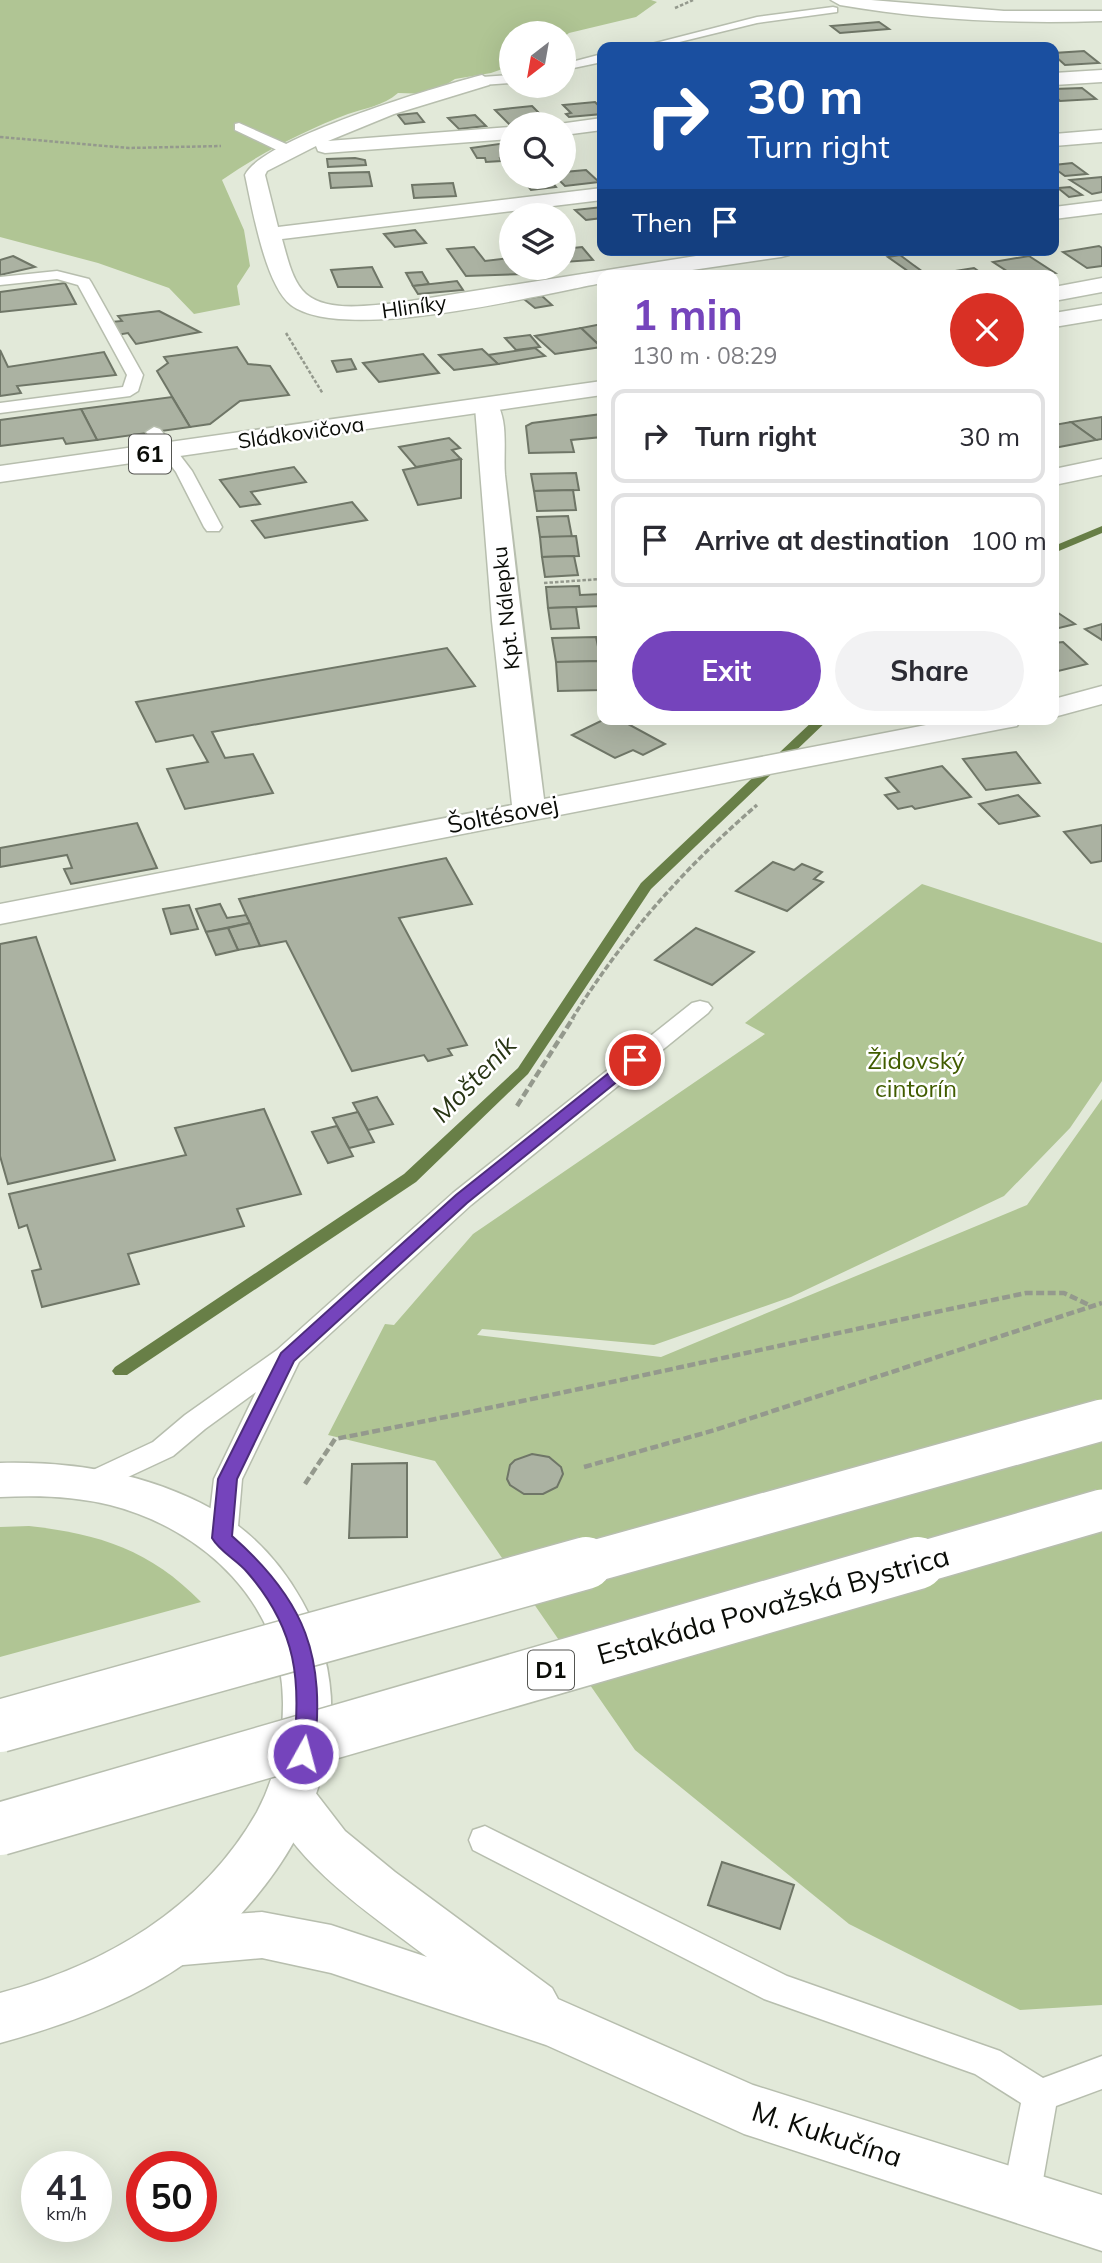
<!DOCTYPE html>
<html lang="en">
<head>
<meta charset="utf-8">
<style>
	body { margin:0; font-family:Mulish,sans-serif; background:#f2f2f3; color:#2b2b33; height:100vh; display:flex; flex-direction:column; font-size:26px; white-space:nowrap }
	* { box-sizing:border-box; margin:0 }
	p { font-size:23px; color:#7c7c81 }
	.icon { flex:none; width:38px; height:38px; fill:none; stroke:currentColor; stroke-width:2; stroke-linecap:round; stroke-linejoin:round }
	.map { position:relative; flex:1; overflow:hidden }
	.details { position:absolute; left:597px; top:270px; width:462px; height:455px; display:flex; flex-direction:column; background:#fff; border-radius:14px; box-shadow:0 7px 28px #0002 }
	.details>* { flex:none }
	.guide { position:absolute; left:597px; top:42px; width:462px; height:214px; border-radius:14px; box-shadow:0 7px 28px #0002; background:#1a4fa0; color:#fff; overflow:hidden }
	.needle { width:46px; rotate:211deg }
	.fabs { position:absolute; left:499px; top:21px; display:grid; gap:14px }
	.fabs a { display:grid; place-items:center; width:77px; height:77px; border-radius:50%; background:#fff; box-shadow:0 7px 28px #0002; font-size:35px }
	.speed { position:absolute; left:21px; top:2151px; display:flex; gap:14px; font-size:35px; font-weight:700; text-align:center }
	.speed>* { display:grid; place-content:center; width:91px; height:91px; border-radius:50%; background:#fff; box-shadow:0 7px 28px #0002; line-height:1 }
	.speed small { font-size:18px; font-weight:400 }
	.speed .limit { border:10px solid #d22; background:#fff; color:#111 }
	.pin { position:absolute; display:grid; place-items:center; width:60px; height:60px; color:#fff; margin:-30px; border:4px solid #fff; border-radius:50%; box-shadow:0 2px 7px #0007 }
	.me { position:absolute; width:77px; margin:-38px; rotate:7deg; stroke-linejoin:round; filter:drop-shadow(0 0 5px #0008) }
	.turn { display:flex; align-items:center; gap:24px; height:147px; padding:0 35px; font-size:32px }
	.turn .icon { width:91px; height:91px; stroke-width:2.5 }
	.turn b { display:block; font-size:49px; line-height:60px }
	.then { display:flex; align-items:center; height:66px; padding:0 35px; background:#0003; gap:14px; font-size:26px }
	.round { display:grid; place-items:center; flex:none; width:74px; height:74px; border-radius:37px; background:#f2f2f3 }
	.head { display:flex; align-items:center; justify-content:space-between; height:119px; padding:0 35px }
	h1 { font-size:42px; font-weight:700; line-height:52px; color:#7544bc }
	.cta { display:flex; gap:14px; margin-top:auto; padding:14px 35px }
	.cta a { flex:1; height:80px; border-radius:42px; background:#7544bc; color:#fff; font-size:28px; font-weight:700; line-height:80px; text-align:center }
	.cta a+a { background:#f2f2f3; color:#2b2b33 }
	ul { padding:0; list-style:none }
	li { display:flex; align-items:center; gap:21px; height:94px; margin:0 14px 10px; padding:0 21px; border:4px solid #e1e1e2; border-radius:14px }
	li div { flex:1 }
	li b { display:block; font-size:26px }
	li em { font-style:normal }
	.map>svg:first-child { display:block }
</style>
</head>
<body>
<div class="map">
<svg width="1102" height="2263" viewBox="0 0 1102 2263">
	<rect width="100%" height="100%" fill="#e2e9d9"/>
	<g fill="#b0c594">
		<path d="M0,0H651L657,2L636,17L569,33L564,37V33H511V66L491,73L455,79L431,94L398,93C383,106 365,108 348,114C303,131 261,153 222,180L244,230L250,266L237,286L240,305L194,314L169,288L98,263L0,237Z"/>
		<polygon points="922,884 1102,943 1102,1081 1070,1128 1004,1196 791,1297 654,1345 482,1329 477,1335 661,1357 1027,1205 1102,1099 1102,2005 1020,2010 849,1924 635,1750 435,1461 328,1435 385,1324 394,1325 473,1234 765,1034 745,1023"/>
		<path d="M29,1526C100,1534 150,1550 201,1602L0,1657V1527Z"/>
	</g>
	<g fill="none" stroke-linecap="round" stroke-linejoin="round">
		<g fill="#687f47" fill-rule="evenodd">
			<polygon points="1102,526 1102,533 1054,553 1054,546"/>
			<polygon points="815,719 829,719 651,889 528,1074 416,1182 127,1375 115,1375 112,1371 115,1367 404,1174 518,1068 641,883"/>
		</g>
	</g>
	<g fill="#abb2a2" stroke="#6f7667" stroke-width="2">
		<polygon points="879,22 889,29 840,33 831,26"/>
		<polygon points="1084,51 1099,63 1065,65 1054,55 1054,53"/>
		<polygon points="1082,88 1096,99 1060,101 1054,95 1054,89"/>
		<polygon points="595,102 602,109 602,114 569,117 566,114 571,113 563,105"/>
		<polygon points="532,106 545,119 509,124 495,110"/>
		<polygon points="417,113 424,122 405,124 398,115"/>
		<polygon points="475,115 486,126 459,129 448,118"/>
		<polygon points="506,143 511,157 500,158 501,161 486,162 485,158 477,158 471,148"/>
		<polygon points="355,158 365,160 366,165 328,167 327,159"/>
		<polygon points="1072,163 1087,174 1065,176 1054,168 1054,165"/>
		<polygon points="586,170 599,182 565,186 556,177 564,177 564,172"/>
		<polygon points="369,172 372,186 331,188 329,173"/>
		<polygon points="1102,177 1102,192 1092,194 1070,180"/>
		<polygon points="550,179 556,187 531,190 524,181"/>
		<polygon points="453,183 456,196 414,198 412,185"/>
		<polygon points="1070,187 1082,195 1069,197 1058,188"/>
		<polygon points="602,207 602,218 586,220 575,210"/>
		<polygon points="415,230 426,243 395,247 384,234"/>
		<polygon points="1099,246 1102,248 1102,266 1087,268 1063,252"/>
		<polygon points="474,247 485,261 511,258 511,268 520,268 525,274 466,276 447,249"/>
		<polygon points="582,247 593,260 564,262 564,249"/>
		<polygon points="900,255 912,264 923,272 912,274 888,257"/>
		<polygon points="13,256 35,267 0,275 0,260"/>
		<polygon points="1029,256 1055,273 1013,275 993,262"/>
		<polygon points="372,267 382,287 338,287 331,270"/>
		<polygon points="974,268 984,275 936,274"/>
		<polygon points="422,272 429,284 413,286 406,273"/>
		<polygon points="457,281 463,290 418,294 413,286"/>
		<polygon points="65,283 76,304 0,312 0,292"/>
		<polygon points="542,296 552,305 535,308 524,299"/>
		<polygon points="159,311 200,332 136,344 128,333 117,335 110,322 122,321 118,316"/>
		<polygon points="602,324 602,347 601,347 581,328"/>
		<polygon points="581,328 601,347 555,354 535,336"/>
		<polygon points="530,335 540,347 516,350 505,338"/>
		<polygon points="237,347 248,364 270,366 289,395 240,401 210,424 190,427 157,371 168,363 164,357"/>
		<polygon points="535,348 545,356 498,364 488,355"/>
		<polygon points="482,349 498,364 454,370 439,355"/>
		<polygon points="0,350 8,367 104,352 116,375 17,386 21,393 0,396"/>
		<polygon points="423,354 439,373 379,382 363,363"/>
		<polygon points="351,359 356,369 337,372 332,361"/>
		<polygon points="172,397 190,427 97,440 81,409"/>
		<polygon points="81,409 97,440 66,444 63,438 0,446 0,420"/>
		<polygon points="602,414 602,437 571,440 574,452 529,453 526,426 532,423"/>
		<polygon points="1102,417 1102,439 1096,440 1071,422"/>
		<polygon points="1071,422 1096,440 1054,448 1054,425"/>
		<polygon points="449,438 460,448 452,450 461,459 416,467 399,447"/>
		<polygon points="461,459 461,498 418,505 403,470"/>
		<polygon points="294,467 306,482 251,492 260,504 240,507 220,480"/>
		<polygon points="576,473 579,490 534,491 531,474"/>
		<polygon points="573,490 576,510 537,511 534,491"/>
		<polygon points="352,502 367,520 265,538 252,521"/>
		<polygon points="568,516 572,537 540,537 537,517"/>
		<polygon points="576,536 579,556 542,557 540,537"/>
		<polygon points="574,556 578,575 545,577 542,557"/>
		<polygon points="579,586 580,595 602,594 602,606 548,608 546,587"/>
		<polygon points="576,607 579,628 551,629 548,608"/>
		<polygon points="1054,611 1055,611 1075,624 1059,628 1054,625"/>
		<polygon points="1102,624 1102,640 1085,629"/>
		<polygon points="596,637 601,661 556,662 552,638"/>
		<polygon points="1063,642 1087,664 1054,672 1054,643"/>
		<polygon points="447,648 475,686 212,732 225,758 253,754 273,793 185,809 167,769 208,762 193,735 156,742 136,702"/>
		<polygon points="601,661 602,690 558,691 556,662"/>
		<polygon points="605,719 619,719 665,744 643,755 633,750 615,758 572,735"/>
		<polygon points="1016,752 1040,783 986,790 963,759"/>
		<polygon points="942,766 971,797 915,809 912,806 898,809 885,795 899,792 886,778"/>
		<polygon points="1018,795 1039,816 999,824 979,804"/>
		<polygon points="137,823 157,868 71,884 64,869 72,868 67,855 0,867 0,848"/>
		<polygon points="1102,825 1102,861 1091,863 1064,832"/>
		<polygon points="446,858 472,904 399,918 467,1045 448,1049 452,1055 428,1061 424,1055 352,1071 286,941 260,946 239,899"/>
		<polygon points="773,862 794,870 802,864 822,872 814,879 823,882 787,911 736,891"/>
		<polygon points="220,904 227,918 246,915 250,923 206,932 196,909"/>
		<polygon points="189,905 198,929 171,934 163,909"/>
		<polygon points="250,923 260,946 238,950 228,928"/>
		<polygon points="228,928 238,950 216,955 206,932"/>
		<polygon points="696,928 754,952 712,985 655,960"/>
		<polygon points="36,937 115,1160 8,1184 0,1156 0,944"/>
		<polygon points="377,1097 393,1124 368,1130 353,1103"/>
		<polygon points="264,1109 301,1194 237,1209 244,1226 128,1254 139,1284 42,1307 32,1271 41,1269 27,1225 19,1228 9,1194 186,1155 175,1128"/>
		<polygon points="358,1112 374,1142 349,1148 333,1118"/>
		<polygon points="337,1126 353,1156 328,1163 312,1132"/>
		<polygon points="532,1454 549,1457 561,1467 563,1474 557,1487 543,1494 524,1494 510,1485 507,1479 510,1465 515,1460"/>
		<polygon points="407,1463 407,1537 349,1538 352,1464"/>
		<polygon points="722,1862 794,1885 780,1929 708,1905"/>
	</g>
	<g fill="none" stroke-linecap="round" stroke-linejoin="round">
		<g stroke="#b7beae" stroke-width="3">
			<g id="service">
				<polygon points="833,7 837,8 837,12 757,23 659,47 640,47 757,17"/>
				<polygon points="602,54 602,62 564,70 564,64"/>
				<polygon points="511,75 511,83 482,85 476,81 482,77"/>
				<polygon points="239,123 293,147 294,150 288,154 283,153 235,130 235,124"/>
				<polygon points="57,271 89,279 91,282 143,375 138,391 130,396 0,413 0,403 123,387 127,375 78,285 57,279 0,285 0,277"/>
				<polygon points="154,427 160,429 192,471 222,527 219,531 207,531 204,527 176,472 146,432"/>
				<polygon points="700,1001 708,1003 712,1008 708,1013 471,1205 299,1362 242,1479 237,1538 232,1546 222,1549 212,1546 207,1538 214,1479 256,1392 205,1429 173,1456 98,1491 88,1495 78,1491 74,1484 78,1477 153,1442 185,1415 277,1350 453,1193 692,1003"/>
				<polygon points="485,1826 787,1976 1000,2051 1043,2078 1102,2056 1102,2089 1056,2106 1040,2197 1034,2210 1021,2215 1008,2210 1002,2197 1021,2103 975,2074 764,1999 473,1850 469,1840 473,1830"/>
			</g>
		</g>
		<g stroke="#b7beae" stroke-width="3">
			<g id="minor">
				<path d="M831,0H871L1004,11H1102V21C1014,24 927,20 840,5Z"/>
				<polygon points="1102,70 1102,82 1054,85 1054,73"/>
				<path d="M482,75L491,81L489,85L394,114L328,141L511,127V139L325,153L318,151L316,146L267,171L265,175L278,227L602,188V200L282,239C287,256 292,282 306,294C328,313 371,305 398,303L734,250H792L789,255L781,257L658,275H602V283C538,295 343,344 291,305C265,285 252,207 245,175C261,139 439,86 482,75Z"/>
				<polygon points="602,118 602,130 564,135 564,124 559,124"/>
				<polygon points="1102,130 1102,142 1054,146 1054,134"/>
				<polygon points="1102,201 1102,213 1054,219 1054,207"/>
				<polygon points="1102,278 1102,292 1054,301 1054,287"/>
				<path d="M487,400L496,402C509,421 503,453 505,475C517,583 530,691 544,799L957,719H1021L1017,726L1006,728L0,924V904L512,805L492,621L475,407L478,402Z"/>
				<polygon points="1102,459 1102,475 1054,485 1054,469"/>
				<polygon points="1102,686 1102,704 1054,717 1054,699"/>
				<path d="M290,1777L308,1783L345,1831L395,1872L552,1988L558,1999L753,2085L1102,2195V2251L744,2134L546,2045L331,1973L262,1958L172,1966L153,1959L145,1942L153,1925L172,1918L262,1912L331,1925L427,1957C366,1911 299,1868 265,1798L272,1783Z"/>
			</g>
		</g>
		<g stroke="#b7beae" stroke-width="3">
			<path id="secondary" d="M0,1463C77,1461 157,1475 224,1516C257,1537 283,1567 302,1601C364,1711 320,1828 240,1915C178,1984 87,2019 0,2043V1993C105,1965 202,1909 257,1812C274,1780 283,1742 283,1705C284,1604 204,1529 110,1505C74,1496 37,1495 0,1497Z"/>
		</g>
		<g stroke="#b7beae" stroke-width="3">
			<g id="primary">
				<polygon points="1102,305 1102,319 1054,327 1054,313"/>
				<polygon points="602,381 602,395 0,482 0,466"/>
			</g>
		</g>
		<g stroke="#94998d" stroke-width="2.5" stroke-dasharray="3.5 2" stroke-linecap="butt">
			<polyline points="675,8 693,0"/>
			<polyline points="0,137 129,148 221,146"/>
			<polyline points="286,333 323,394"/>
			<polyline points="544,583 602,579"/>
		</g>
		<path stroke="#94998d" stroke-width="3.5" stroke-dasharray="6 2.5" stroke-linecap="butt" d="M572,1019C622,938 685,867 757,805"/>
		<g stroke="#94998d" stroke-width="4.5" stroke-dasharray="8 3.5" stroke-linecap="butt">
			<polyline points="517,1106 573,1018"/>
			<polyline points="584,1467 715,1430 1102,1303"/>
			<path d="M305,1484L335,1439C566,1394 796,1341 1026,1293H1064L1089,1305"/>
		</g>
		<use href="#service" fill="#fff" fill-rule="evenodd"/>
		<use href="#minor" fill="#fff" fill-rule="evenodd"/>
		<use href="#secondary" fill="#fff" fill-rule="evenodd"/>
		<use href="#primary" fill="#fff" fill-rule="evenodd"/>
		<g stroke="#b7beae" stroke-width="44" stroke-linecap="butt">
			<g id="motorway-bridge-far1">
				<polyline points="580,1565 1102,1420"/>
				<polyline points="912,1565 1102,1510"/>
			</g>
		</g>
		<g stroke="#b7beae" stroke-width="55" stroke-linecap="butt">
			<g id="motorway-bridge">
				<polyline points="0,1726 586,1563"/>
				<polyline points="0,1829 918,1563"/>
			</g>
		</g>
		<use href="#motorway-bridge-far1" stroke="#fff" stroke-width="41"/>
		<use href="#motorway-bridge" stroke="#fff" stroke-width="52"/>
	</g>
	<path fill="#7544bc" stroke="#4c2c7a" stroke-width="2" d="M635,1055L640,1057L643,1060L640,1063L467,1203L294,1361L237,1479L232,1536C306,1601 326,1657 314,1754L311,1760L303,1763L296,1760L293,1754C302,1682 297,1629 247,1572C237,1560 220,1552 212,1538L218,1479L281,1353L456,1195L629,1057Z"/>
	<g text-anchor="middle" stroke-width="5" stroke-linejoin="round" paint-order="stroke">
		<g font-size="21" fill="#0a0c07" stroke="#fff">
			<text transform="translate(414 307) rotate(-8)" y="7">Hliníky</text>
			<text transform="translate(301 433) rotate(-8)" y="7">Sládkovičova</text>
			<text transform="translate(506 608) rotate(-96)" y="7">Kpt. Nálepku</text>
		</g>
		<g fill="#fff" stroke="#545551" stroke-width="2">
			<rect x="129" y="434.5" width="42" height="39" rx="5"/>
			<rect x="528" y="1650.5" width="46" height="39" rx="5"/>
		</g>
		<g font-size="23" font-weight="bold" fill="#0a0c07">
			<text x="150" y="462">61</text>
			<text x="551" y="1678">D1</text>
		</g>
		<g font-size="24" fill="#0a0c07" stroke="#fff">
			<text transform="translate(503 815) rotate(-11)" y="8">Šoltésovej</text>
		</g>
		<g font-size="24" fill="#415c00" stroke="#fff">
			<text x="916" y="1069">Židovský<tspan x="916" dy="28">cintorín</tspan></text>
		</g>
		<g font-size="26" font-style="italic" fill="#283514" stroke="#fff">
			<text transform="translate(474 1079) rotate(-46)" y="9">Mošteník</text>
		</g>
		<g font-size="28" fill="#0a0c07" stroke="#fff">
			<text transform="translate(773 1605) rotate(-16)" y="10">Estakáda Považská Bystrica</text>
			<text transform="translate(827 2134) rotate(18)" y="10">M. Kukučína</text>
		</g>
	</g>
</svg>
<div class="fabs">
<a><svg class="needle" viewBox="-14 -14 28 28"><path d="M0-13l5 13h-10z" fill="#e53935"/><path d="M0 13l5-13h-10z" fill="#7c7c81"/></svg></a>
<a><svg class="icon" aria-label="search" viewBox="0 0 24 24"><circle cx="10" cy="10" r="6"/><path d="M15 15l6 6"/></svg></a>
<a><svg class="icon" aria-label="layers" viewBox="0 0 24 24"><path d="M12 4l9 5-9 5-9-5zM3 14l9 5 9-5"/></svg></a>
</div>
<div class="speed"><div>41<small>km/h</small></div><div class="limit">50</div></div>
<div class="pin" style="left:635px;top:1060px;background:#d93025"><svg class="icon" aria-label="arrive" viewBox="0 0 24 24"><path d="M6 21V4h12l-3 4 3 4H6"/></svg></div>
<svg class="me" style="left:303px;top:1754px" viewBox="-20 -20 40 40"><circle r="17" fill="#7544bc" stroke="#fff" stroke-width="3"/><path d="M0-11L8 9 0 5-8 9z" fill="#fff"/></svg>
<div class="guide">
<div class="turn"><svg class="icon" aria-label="right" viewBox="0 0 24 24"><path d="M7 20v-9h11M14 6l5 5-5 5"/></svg><div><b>30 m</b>Turn right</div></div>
<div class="then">Then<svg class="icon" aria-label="arrive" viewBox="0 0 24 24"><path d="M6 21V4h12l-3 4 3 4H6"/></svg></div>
</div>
<section class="details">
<div class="head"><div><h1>1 min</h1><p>130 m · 08:29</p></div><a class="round" style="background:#d93025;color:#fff"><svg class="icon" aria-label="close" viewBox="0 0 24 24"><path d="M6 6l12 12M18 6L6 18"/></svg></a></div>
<ul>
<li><svg class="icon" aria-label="right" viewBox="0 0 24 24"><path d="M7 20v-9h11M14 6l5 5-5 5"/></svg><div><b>Turn right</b></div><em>30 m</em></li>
<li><svg class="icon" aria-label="arrive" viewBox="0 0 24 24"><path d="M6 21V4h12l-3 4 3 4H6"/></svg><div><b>Arrive at destination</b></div><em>100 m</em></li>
</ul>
<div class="cta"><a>Exit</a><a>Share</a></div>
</section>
</div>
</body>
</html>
